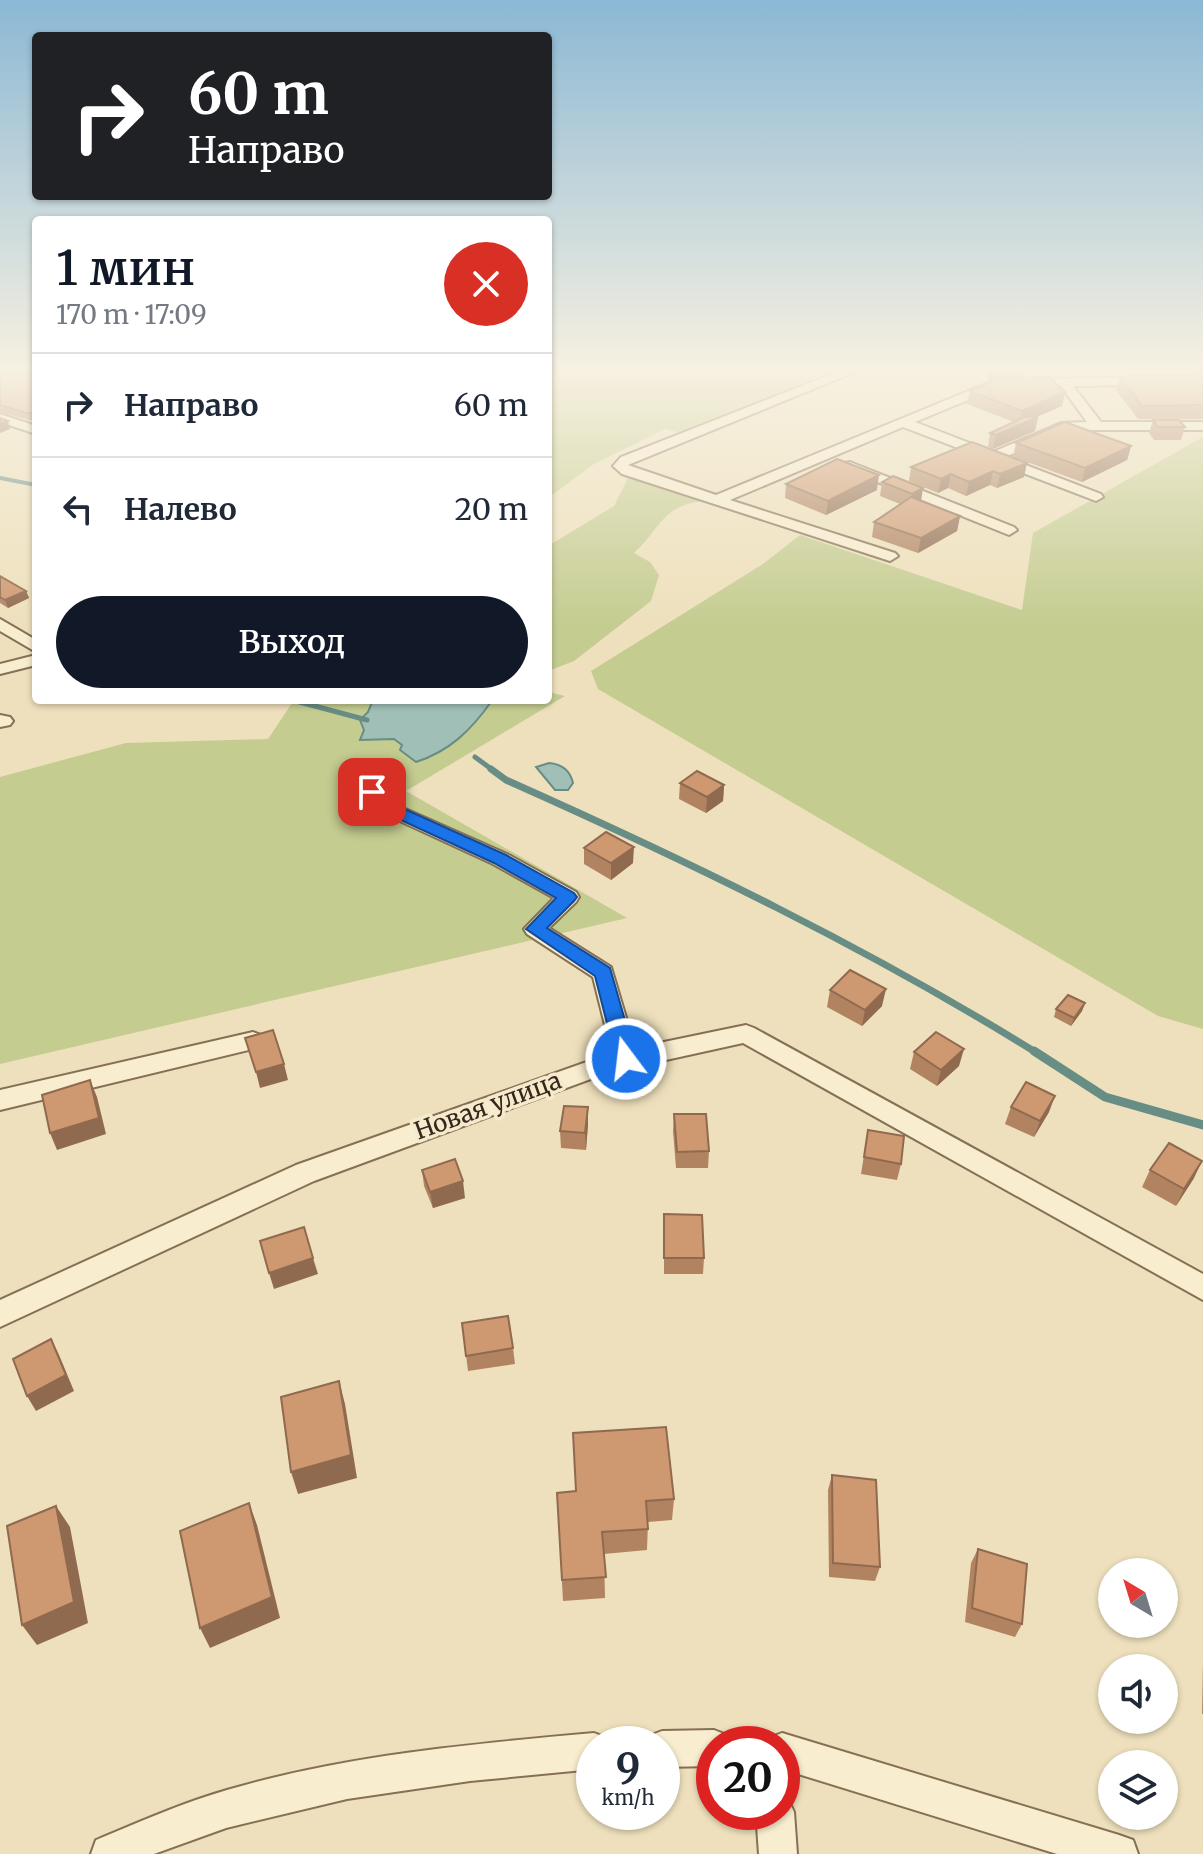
<!DOCTYPE html>
<html lang="ru">
<head>
<meta charset="utf-8">
<style>
	body { margin:0; font-family:Merriweather,serif; background:#f6f6f7; color:#1f2937; height:100vh; display:flex; flex-direction:column; font-size:30px; white-space:nowrap }
	* { box-sizing:border-box; margin:0 }
	p { font-size:26px; color:#747a83 }
	.icon { flex:none; width:44px; height:44px; fill:none; stroke:currentColor; stroke-width:2; stroke-linecap:round; stroke-linejoin:round }
	.map { position:relative; flex:1; overflow:hidden }
	.drawer { position:absolute; left:32px; top:216px; width:520px; height:488px; display:flex; flex-direction:column; background:#fff; border-radius:8px; box-shadow:0 2px 6px #0004 }
	.drawer>* { flex:none }
	.hud { position:absolute; left:32px; top:32px; width:520px; height:168px; border-radius:8px; box-shadow:0 2px 6px #0004; background:#202124; color:#fff; overflow:hidden }
	.needle { width:52px; rotate:322deg }
	.fabs { position:absolute; left:1098px; top:1558px; display:grid; gap:16px }
	.fabs a { display:grid; place-items:center; width:80px; height:80px; border-radius:50%; background:#fff; box-shadow:0 2px 6px #0004; font-size:40px }
	.speed { position:absolute; left:576px; top:1726px; display:flex; gap:16px; font-size:40px; font-weight:700; text-align:center }
	.speed>* { display:grid; place-content:center; width:104px; height:104px; border-radius:50%; background:#fff; box-shadow:0 2px 6px #0004; line-height:1 }
	.speed small { font-size:20px; font-weight:400 }
	.speed .limit { border:12px solid #d22; background:#fff; color:#111 }
	.pin { position:absolute; display:grid; place-items:center; width:68px; height:68px; color:#fff; margin:-34px; border-radius:16px; box-shadow:0 4px 12px #0006 }
	.me { position:absolute; width:88px; margin:-44px; rotate:345deg; stroke-linejoin:round; filter:drop-shadow(0 0 6px #0008) }
	.turn { display:flex; align-items:center; gap:28px; height:168px; padding:0 24px; font-size:36px }
	.turn .icon { width:104px; height:104px; stroke-width:2.5 }
	.turn b { display:block; font-size:56px; line-height:68px }
	.round { display:grid; place-items:center; flex:none; width:84px; height:84px; border-radius:42px; background:#f6f6f7 }
	.overview { display:flex; align-items:center; justify-content:space-between; height:136px; padding:0 24px }
	h1 { font-size:48px; font-weight:600; line-height:60px; color:#111827 }
	.primary-button { display:flex; gap:16px; margin-top:auto; padding:16px 24px }
	.primary-button a { flex:1; height:92px; border-radius:48px; background:#111827; color:#fff; font-size:32px; font-weight:600; line-height:92px; text-align:center }
	ul { padding:0; list-style:none }
	li { display:flex; align-items:center; gap:24px; height:104px; padding:0 24px; border-top:2px solid #e0e1e3 }
	li div { flex:1 }
	li b { display:block; font-size:30px }
	li em { font-style:normal }
	.map>svg:first-child { display:block }
</style>
</head>
<body>
<div class="map">
<svg width="1203" height="1854" viewBox="0 0 1203 1854">
	<rect width="100%" height="100%" fill="#eee0bc"/>
	<g fill="#c4cc90">
		<polygon points="548,367 844,367 685,434 665,429 594,464 548,498"/>
		<polygon points="1203,437 1203,1029 1158,1016 598,689 591,671 763,564 800,535 1022,610 1033,533"/>
		<path d="M629,476L702,501C662,506 661,528 634,553L650,562L659,575L651,601L574,661L548,671V546L614,506Z"/>
		<polygon points="548,692 565,696 406,791 627,918 0,1064 0,777 126,743 268,739 294,700 548,700"/>
	</g>
	<g fill="#a0bfb6" stroke="#688d84" stroke-width="2">
		<path d="M373,700H488L491,702C471,730 450,751 416,762L400,750L402,745L394,739L360,740L364,730L360,720L368,712Z"/>
		<path d="M549,763C562,764 570,770 573,783L568,790H555L536,767Z"/>
	</g>
	<g fill="none" stroke-linecap="round" stroke-linejoin="round">
		<polyline stroke="#688d84" stroke-width="4" points="0,478 36,485"/>
		<g stroke="#688d84" stroke-width="5">
			<polyline points="292,700 367,720"/>
			<polyline points="475,757 494,771"/>
		</g>
		<path stroke="#688d84" stroke-width="7" d="M491,769L506,780C688,861 868,948 1037,1053"/>
		<polyline stroke="#688d84" stroke-width="9" points="1034,1051 1105,1097 1203,1125"/>
		<g stroke="#867055" stroke-width="4">
			<g id="minor">
				<path d="M850,367H867L628,465L716,495L995,380L1203,376V384L1073,386L1101,422H1203V430H1068L1005,457L1101,494L1103,497L1096,501L903,427L730,500L895,553L898,556L890,561L622,474L613,466L621,457ZM1061,386L1087,422L1061,423L993,452L915,422L997,388Z"/>
				<polygon points="0,414 36,426 36,434 0,422"/>
				<polygon points="850,462 1014,527 1017,530 1009,535 1004,533 845,469 845,463"/>
				<polygon points="0,619 36,640 36,652 0,631"/>
				<polygon points="36,655 36,665 0,674 0,664"/>
				<polygon points="0,715 10,717 13,721 10,725 0,727"/>
				<polygon points="372,786 379,788 392,803 507,854 576,892 579,897 576,902 549,928 611,967 635,1048 746,1025 754,1028 1203,1274 1203,1300 743,1043 607,1073 314,1181 0,1327 0,1300 296,1165 612,1053 593,977 527,934 524,929 554,898 493,864 378,811 362,792"/>
				<polygon points="253,1032 261,1035 265,1041 261,1047 0,1110 0,1090"/>
				<polygon points="714,1730 727,1735 731,1744 714,1744 714,1766 662,1767 662,1744 646,1744 649,1736 662,1731"/>
				<path d="M594,1733L607,1738L609,1744H594V1769L470,1781L347,1799L226,1828L154,1854H91L96,1840C139,1822 182,1803 227,1790C346,1755 471,1744 594,1733Z"/>
				<polygon points="782,1733 1119,1835 1133,1840 1138,1854 1057,1854 782,1769 782,1744 767,1744 769,1738"/>
				<polygon points="782,1796 788,1799 794,1812 797,1854 759,1854 756,1812 782,1812"/>
			</g>
		</g>
		<use href="#minor" fill="#f9edcf" fill-rule="evenodd"/>
	</g>
	<g fill="#b18361">
		<polygon points="0,367 36,367 36,420 29,420 0,412"/>
		<polygon points="987,367 1024,367 1022,376 1008,378 1065,392 1062,406 1036,417 1038,417 1035,431 993,449 988,447 990,433 1014,422 967,404 970,391 999,379 988,380"/>
		<polygon points="1198,367 1203,367 1203,419 1138,419 1116,390 1120,377 1201,374 1197,373"/>
		<polygon points="1153,420 1185,427 1181,440 1154,440 1149,433"/>
		<polygon points="972,442 1024,477 997,488 990,485 966,496 948,488 938,493 909,481 911,467"/>
		<polygon points="1016,443 1131,446 1127,460 1082,482 1013,457"/>
		<polygon points="893,476 921,501 960,516 957,531 918,553 872,537 874,522 900,504 880,496 882,482"/>
		<polygon points="786,484 877,490 826,515 785,498"/>
		<polygon points="0,576 26,591 29,598 8,608 0,603"/>
		<polygon points="680,783 724,785 723,801 706,813 679,799"/>
		<polygon points="584,848 633,863 611,880 584,864"/>
		<polygon points="830,990 882,1006 862,1026 827,1007"/>
		<polygon points="1085,1003 1082,1011 1071,1026 1054,1017 1056,1009"/>
		<polygon points="914,1052 959,1066 937,1086 910,1069"/>
		<polygon points="588,1107 588,1124 586,1150 561,1148 560,1131"/>
		<polygon points="1011,1107 1049,1112 1034,1137 1005,1124"/>
		<polygon points="674,1114 709,1151 708,1168 676,1168 673,1131"/>
		<polygon points="868,1130 901,1164 897,1180 861,1174"/>
		<polygon points="422,1170 465,1198 433,1208 424,1186"/>
		<polygon points="1150,1170 1194,1178 1176,1206 1142,1187"/>
		<polygon points="664,1214 704,1258 703,1274 664,1274"/>
		<polygon points="462,1323 513,1348 515,1364 468,1371"/>
		<polygon points="573,1433 674,1499 672,1520 648,1522 647,1550 604,1554 605,1598 563,1601 557,1493 576,1491"/>
		<polygon points="832,1475 880,1567 875,1581 829,1577 828,1490"/>
		<polygon points="978,1549 1022,1624 1015,1637 965,1622 971,1563"/>
		<polygon points="1203,1660 1203,1714 1202,1714"/>
	</g>
	<g fill="#906a4f">
		<polygon points="991,367 1024,367 1022,376 988,380"/>
		<polygon points="1065,392 1062,406 1020,424 1022,411"/>
		<polygon points="1038,417 1035,431 993,449 996,435"/>
		<polygon points="8,421 10,429 0,433 0,424"/>
		<polygon points="1131,446 1127,460 1082,482 1085,468"/>
		<polygon points="1027,463 1024,477 997,488 1000,474"/>
		<polygon points="993,471 990,485 966,496 969,482"/>
		<polygon points="951,474 948,488 938,493 941,479"/>
		<polygon points="879,475 877,490 826,515 828,501"/>
		<polygon points="923,488 921,502 910,508 912,494"/>
		<polygon points="960,516 957,531 918,553 921,538"/>
		<polygon points="26,591 29,598 8,608 5,600"/>
		<polygon points="724,785 723,801 706,813 707,797"/>
		<polygon points="634,847 633,863 611,880 611,863"/>
		<polygon points="886,989 882,1006 862,1026 865,1010"/>
		<polygon points="1085,1003 1082,1011 1071,1026 1074,1018"/>
		<polygon points="964,1049 959,1066 937,1086 941,1070"/>
		<polygon points="284,1064 288,1080 260,1088 256,1072"/>
		<polygon points="90,1080 97,1097 106,1134 57,1150 50,1133"/>
		<polygon points="1055,1096 1049,1112 1034,1137 1040,1121"/>
		<polygon points="588,1107 588,1124 586,1150 585,1133"/>
		<polygon points="1202,1161 1194,1178 1176,1206 1184,1189"/>
		<polygon points="463,1181 465,1198 433,1208 430,1192"/>
		<polygon points="313,1258 318,1274 274,1289 269,1273"/>
		<polygon points="51,1339 59,1355 74,1391 36,1411 27,1396"/>
		<polygon points="339,1381 345,1404 357,1478 298,1494 291,1472"/>
		<polygon points="249,1503 257,1525 280,1618 210,1648 200,1628"/>
		<polygon points="56,1506 70,1527 88,1623 37,1645 22,1625"/>
	</g>
	<g fill="#ce9871" stroke="#906a4f" stroke-width="2">
		<polygon points="0,367 36,367 36,413 27,413 0,405"/>
		<polygon points="1203,374 1203,405 1142,406 1120,377"/>
		<polygon points="1049,377 1065,392 1022,411 970,391 1000,378"/>
		<polygon points="1024,417 1038,417 996,435 990,433"/>
		<polygon points="0,418 8,421 0,424"/>
		<polygon points="1153,420 1179,420 1185,427 1158,427"/>
		<polygon points="1065,422 1131,446 1085,468 1016,443"/>
		<polygon points="972,442 1027,463 1000,474 993,471 969,482 951,474 941,479 911,467"/>
		<polygon points="837,459 879,475 828,501 786,484"/>
		<polygon points="893,476 923,488 912,494 882,482"/>
		<polygon points="911,497 960,516 921,538 874,522"/>
		<polygon points="0,576 26,591 5,600 0,597"/>
		<polygon points="697,771 724,785 707,797 680,783"/>
		<polygon points="606,832 634,847 611,863 584,848"/>
		<polygon points="850,970 886,989 865,1010 830,990"/>
		<polygon points="1068,995 1085,1003 1074,1018 1056,1009"/>
		<polygon points="273,1030 284,1064 256,1072 245,1038"/>
		<polygon points="936,1032 964,1049 941,1070 914,1052"/>
		<polygon points="90,1080 99,1118 50,1133 42,1095"/>
		<polygon points="1026,1082 1055,1096 1040,1121 1011,1107"/>
		<polygon points="564,1106 588,1107 585,1133 560,1131"/>
		<polygon points="674,1114 706,1114 709,1151 677,1152"/>
		<polygon points="868,1130 904,1136 901,1164 864,1157"/>
		<polygon points="1169,1143 1202,1161 1184,1189 1150,1170"/>
		<polygon points="455,1159 463,1181 430,1192 422,1170"/>
		<polygon points="664,1214 702,1215 704,1258 664,1258"/>
		<polygon points="304,1227 313,1258 269,1273 260,1241"/>
		<polygon points="508,1316 513,1348 466,1356 462,1323"/>
		<polygon points="51,1339 66,1375 27,1396 13,1359"/>
		<polygon points="339,1381 351,1455 291,1472 281,1397"/>
		<polygon points="666,1427 674,1499 646,1501 648,1529 602,1532 606,1577 562,1580 557,1493 576,1491 573,1433"/>
		<polygon points="832,1475 876,1480 880,1567 833,1563"/>
		<polygon points="249,1503 272,1597 200,1628 180,1531"/>
		<polygon points="56,1506 74,1602 22,1625 7,1526"/>
		<polygon points="978,1549 1027,1564 1022,1624 972,1608"/>
	</g>
	<linearGradient id="sky" x2="0" y2="1"><stop stop-color="#8bb8d4"/><stop offset="0.59" stop-color="#f7f1e1"/><stop offset="1" stop-color="#f7f1e1" stop-opacity="0"/></linearGradient>
	<rect width="1203" height="627" fill="url(#sky)"/>
	<polygon fill="#1a73e8" stroke="#114b97" stroke-width="2" points="372,787 378,789 391,803 506,855 574,893 577,897 574,901 547,928 610,968 636,1059 634,1065 619,1065 616,1059 595,976 526,929 556,898 494,863 379,810 364,792"/>
	<g text-anchor="middle" stroke-width="7" stroke-linejoin="round" paint-order="stroke">
		<g font-size="24" fill="#35271b" stroke="#f6eacc">
			<text transform="translate(488 1106) rotate(-20)" y="8">Новая улица</text>
		</g>
	</g>
</svg>
<div class="fabs">
<a><svg class="needle" viewBox="-14 -14 28 28"><path d="M0-13l5 13h-10z" fill="#e53935"/><path d="M0 13l5-13h-10z" fill="#747a83"/></svg></a>
<a><svg class="icon" aria-label="sound" viewBox="0 0 24 24"><path d="M4 9h4l5-4v14l-5-4H4zM17 9q2 3 0 6"/></svg></a>
<a><svg class="icon" aria-label="layers" viewBox="0 0 24 24"><path d="M12 4l9 5-9 5-9-5zM3 14l9 5 9-5"/></svg></a>
</div>
<div class="speed"><div>9<small>km/h</small></div><div class="limit">20</div></div>
<div class="pin" style="left:372px;top:792px;background:#d93025"><svg class="icon" aria-label="arrive" viewBox="0 0 24 24"><path d="M6 21V4h12l-3 4 3 4H6"/></svg></div>
<svg class="me" style="left:626px;top:1059px" viewBox="-20 -20 40 40"><circle r="17" fill="#1a73e8" stroke="#fff" stroke-width="3"/><path d="M0-11L8 9 0 5-8 9z" fill="#fff"/></svg>
<div class="hud">
<div class="turn"><svg class="icon" aria-label="right" viewBox="0 0 24 24"><path d="M7 20v-9h11M14 6l5 5-5 5"/></svg><div><b>60 m</b>Направо</div></div>
</div>
<section class="drawer">
<div class="overview"><div><h1>1 мин</h1><p>170 m · 17:09</p></div><a class="round" style="background:#d93025;color:#fff"><svg class="icon" aria-label="close" viewBox="0 0 24 24"><path d="M6 6l12 12M18 6L6 18"/></svg></a></div>
<ul>
<li><svg class="icon" aria-label="right" viewBox="0 0 24 24"><path d="M7 20v-9h11M14 6l5 5-5 5"/></svg><div><b>Направо</b></div><em>60 m</em></li>
<li><svg class="icon" aria-label="left" viewBox="0 0 24 24"><path d="M17 20v-9H6M10 6l-5 5 5 5"/></svg><div><b>Налево</b></div><em>20 m</em></li>
</ul>
<div class="primary-button"><a>Выход</a></div>
</section>
</div>
</body>
</html>
